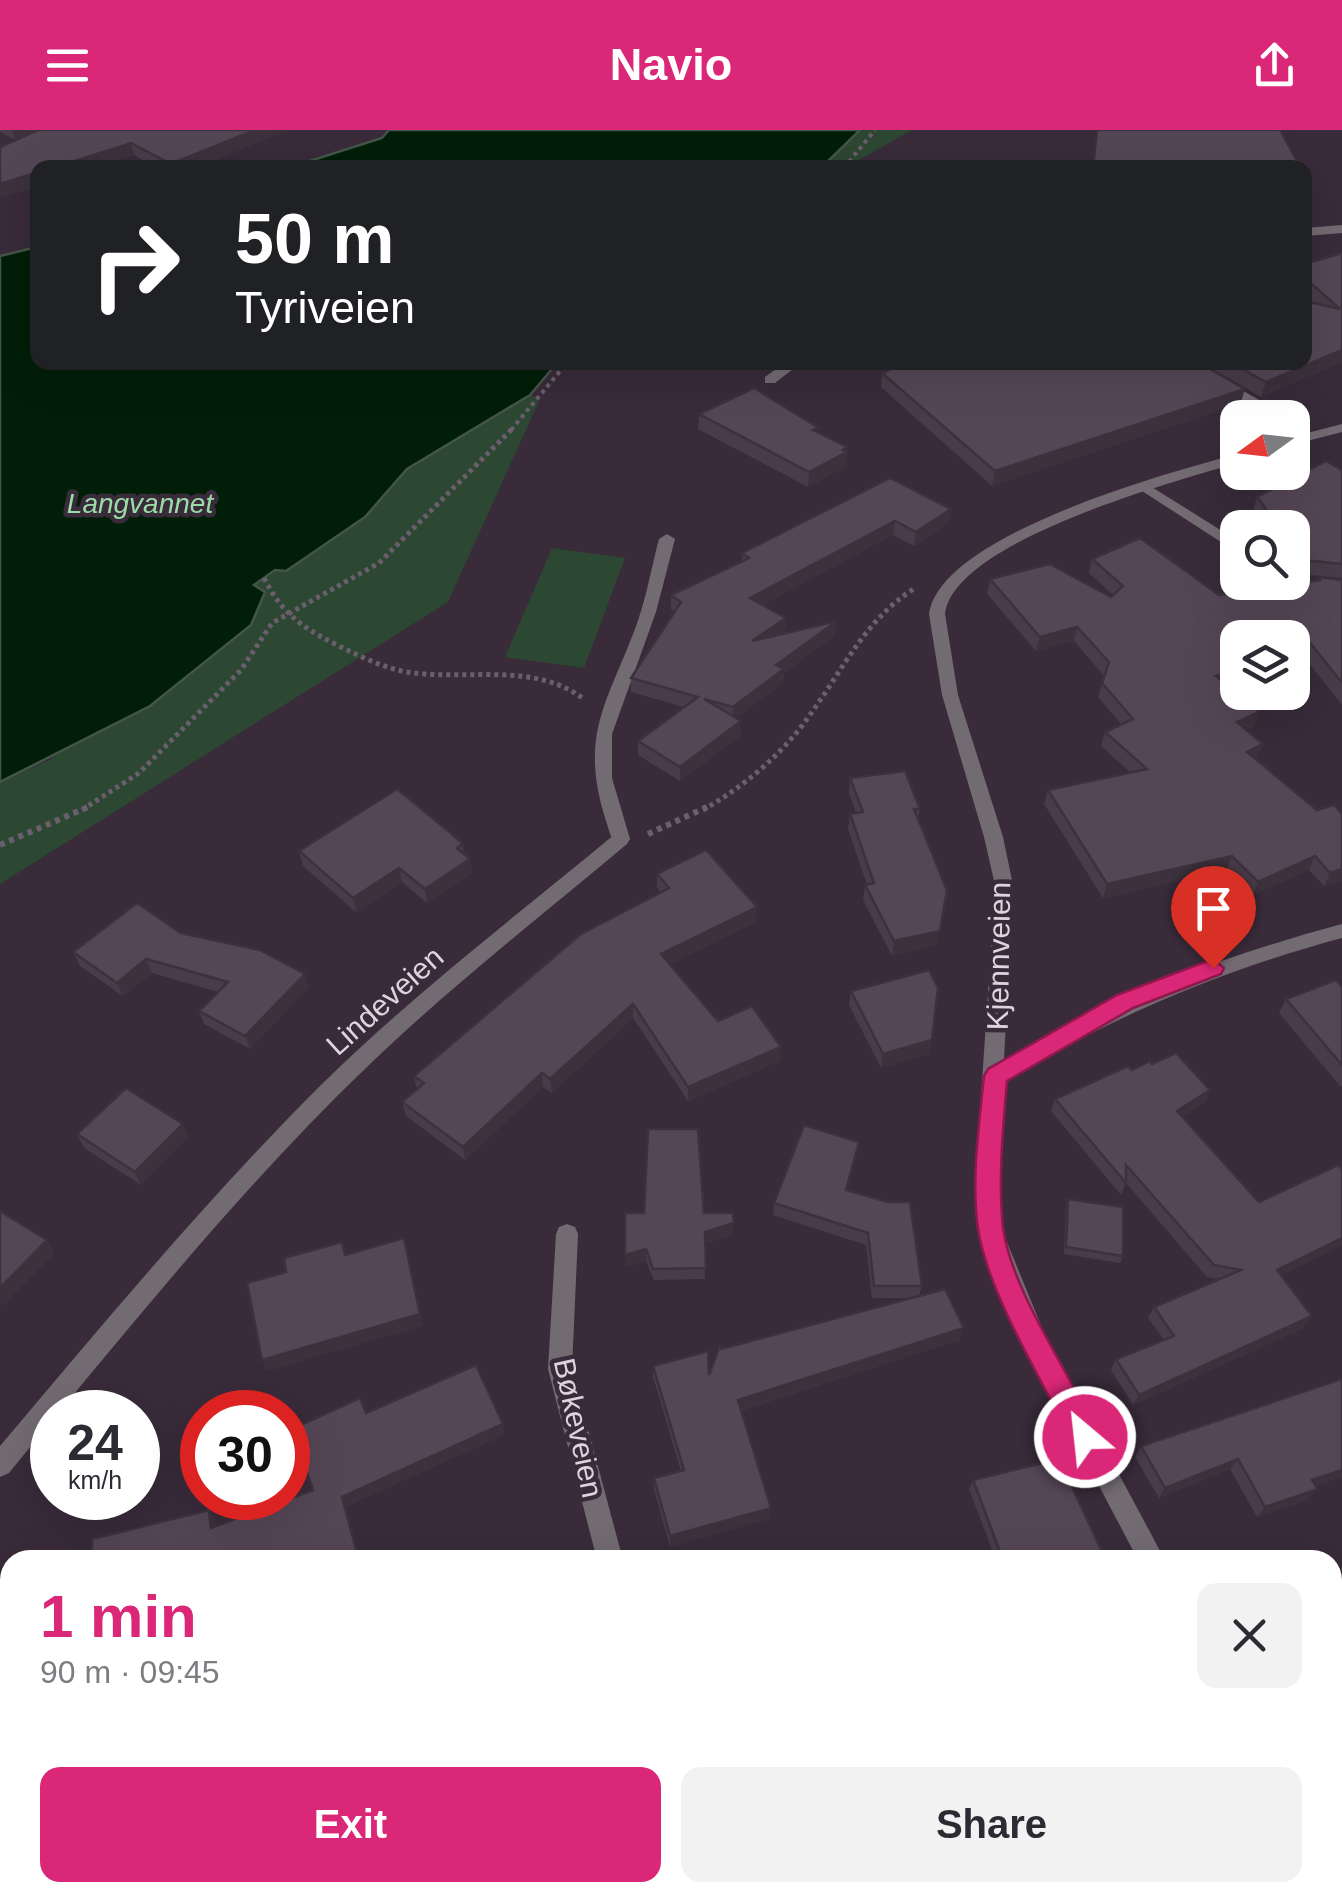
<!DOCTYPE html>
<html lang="en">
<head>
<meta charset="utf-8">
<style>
	body { margin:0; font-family:Helvetica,sans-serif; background:#f2f2f3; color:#2b2b33; height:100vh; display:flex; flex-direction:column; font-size:38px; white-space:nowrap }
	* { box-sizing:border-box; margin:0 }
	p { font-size:32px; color:#7c7c81 }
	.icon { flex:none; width:55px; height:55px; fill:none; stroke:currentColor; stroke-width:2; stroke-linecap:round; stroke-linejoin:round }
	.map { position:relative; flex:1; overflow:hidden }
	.side { position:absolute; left:0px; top:1420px; width:1342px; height:352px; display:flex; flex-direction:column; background:#fff; border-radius:30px 30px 0 0; box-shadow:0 10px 40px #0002 }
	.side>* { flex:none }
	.banner { position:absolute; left:30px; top:30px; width:1282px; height:210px; border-radius:20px; box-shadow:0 10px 40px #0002; background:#202124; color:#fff; overflow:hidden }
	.needle { width:65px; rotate:255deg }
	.tools { position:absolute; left:1220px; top:270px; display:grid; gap:20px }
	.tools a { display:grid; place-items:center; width:90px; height:90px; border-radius:20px; background:#fff; box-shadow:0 10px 40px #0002; font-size:50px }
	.speed { position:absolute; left:30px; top:1260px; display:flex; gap:20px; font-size:50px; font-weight:700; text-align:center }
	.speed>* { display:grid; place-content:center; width:130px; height:130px; border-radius:50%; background:#fff; box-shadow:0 10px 40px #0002; line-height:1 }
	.speed small { font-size:25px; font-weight:400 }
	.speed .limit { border:15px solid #d22; background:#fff; color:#111 }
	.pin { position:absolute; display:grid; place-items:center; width:85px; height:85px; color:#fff; margin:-102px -42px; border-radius:50% 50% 50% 0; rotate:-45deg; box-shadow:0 0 10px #0007 }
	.pin .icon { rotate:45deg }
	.me { position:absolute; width:110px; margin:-55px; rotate:332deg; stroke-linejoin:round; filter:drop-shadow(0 0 8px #0008) }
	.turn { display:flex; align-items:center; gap:35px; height:210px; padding:0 40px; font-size:45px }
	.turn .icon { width:130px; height:130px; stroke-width:2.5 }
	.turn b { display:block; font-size:70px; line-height:85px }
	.round { display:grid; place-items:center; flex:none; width:105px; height:105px; border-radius:20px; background:#f2f2f3 }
	.overview { display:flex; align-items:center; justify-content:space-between; height:170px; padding:0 40px }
	h1 { font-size:60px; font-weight:600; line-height:75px; color:#db2777 }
	.button { display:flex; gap:20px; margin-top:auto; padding:20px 40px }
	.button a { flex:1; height:115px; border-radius:20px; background:#db2777; color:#fff; font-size:40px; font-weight:600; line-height:115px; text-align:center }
	.button a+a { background:#f2f2f3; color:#2b2b33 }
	header { display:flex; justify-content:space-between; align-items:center; height:130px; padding:0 40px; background:#db2777; color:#fff; font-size:45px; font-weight:600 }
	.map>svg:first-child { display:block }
</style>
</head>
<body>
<header><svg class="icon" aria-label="menu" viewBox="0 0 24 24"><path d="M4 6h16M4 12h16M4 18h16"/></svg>Navio<svg class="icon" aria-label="share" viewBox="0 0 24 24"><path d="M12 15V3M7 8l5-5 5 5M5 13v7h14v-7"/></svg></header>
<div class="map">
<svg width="1342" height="1771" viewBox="0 0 1342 1771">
	<rect width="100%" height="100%" fill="#392b3a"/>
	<g fill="#2c4732">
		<polygon points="860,0 912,0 847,37 822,38"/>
		<polygon points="530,265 540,269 448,472 0,754 0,652 50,630 253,456 275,440 287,441 365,387 407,339"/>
		<polygon points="552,418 625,428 584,538 505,527"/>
	</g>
	<g fill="#001e08" stroke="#435548" stroke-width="2.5">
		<polygon points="389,0 860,0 822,37 291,37 382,8"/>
		<polygon points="37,117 38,232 557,233 530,265 407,339 365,387 286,441 275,440 254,455 265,462 251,495 150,576 0,652 0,126"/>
	</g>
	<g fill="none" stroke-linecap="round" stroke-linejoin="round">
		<g stroke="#6c5f6d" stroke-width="4" stroke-dasharray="4 4" stroke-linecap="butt">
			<polyline points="844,38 875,0"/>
			<polyline points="511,300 561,240 562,232"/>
		</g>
		<g stroke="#6c5f6d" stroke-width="5" stroke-dasharray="4 4" stroke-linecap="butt">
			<path d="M264,448C281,482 301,497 335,514C360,526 386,540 414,543C470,550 537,532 585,570"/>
			<polyline points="82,680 139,643 241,540 272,493 379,433 513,298"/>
			<path d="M703,680C745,656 785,622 812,582C845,536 866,489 915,458"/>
		</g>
		<g stroke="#6c5f6d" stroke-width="6" stroke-dasharray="5 5" stroke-linecap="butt">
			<polyline points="648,704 707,677"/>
			<polyline points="0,715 88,677"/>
		</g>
		<g fill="#726b72" fill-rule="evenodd">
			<polygon points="1147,354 1238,411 1238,423 1142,361 1140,358"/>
			<path d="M667,404L675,409L656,482L612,604V648L630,709L621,716C610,711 610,702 606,691C579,606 606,575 635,499C646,470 651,439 659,409Z"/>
			<rect x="0" y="1608" width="10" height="28"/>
		</g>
		<g fill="#726b72" fill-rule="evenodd">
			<polygon points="1342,95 1342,103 1305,106 1305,98"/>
			<polygon points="786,232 802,232 775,253 765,253 765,247"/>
			<polygon points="1175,232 1192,232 1291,288 1273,288"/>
			<polygon points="1342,294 1342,302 1292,315 1292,307"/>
			<path d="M1238,324V333C1175,351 954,411 945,484L958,565L1003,707L1013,755L1004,930C1111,868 1223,826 1342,794V808C1216,842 1116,886 1003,951L1000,1013L1002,1100L1047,1210L1165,1430H1138L1029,1223L980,1100L978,1013L995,755L984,707L942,565L929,484C940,405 1169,342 1238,324Z"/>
			<path d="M621,702L630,709L627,714C540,787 450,857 368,936C256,1043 157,1164 59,1282H52V1290L9,1343L0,1347V1316C103,1194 206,1070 319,957C411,866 515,787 615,704Z"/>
			<polygon points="567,1094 575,1097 578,1104 572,1239 623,1430 597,1430 548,1239 556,1104 559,1097"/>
			<polygon points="1342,1713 1342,1741 1332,1744 1332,1716"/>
			<polygon points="1332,1759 1337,1771 1308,1771 1305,1762 1332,1762"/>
			<polygon points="675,1762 703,1762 705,1771 677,1771"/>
		</g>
	</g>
	<g fill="#493c4a">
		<polygon points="0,0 288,0 196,38 157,38 134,25 38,38 38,56 0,68 0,17 15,10 0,2"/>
		<polygon points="1342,123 1342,232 1261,267 1201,232 1305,232 1313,173 1305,166 1305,134"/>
		<polygon points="882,243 1245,259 1240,274 992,356 881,257"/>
		<polygon points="699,284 819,303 847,317 846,337 808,357 698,299"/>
		<polygon points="1342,340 1342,448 1299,444 1292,435 1292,398 1265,398 1253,381 1257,367"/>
		<polygon points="951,379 948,393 914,416 893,405 762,475 786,488 785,502 835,505 784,543 783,553 736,588 741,591 741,605 680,651 638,625 638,611 684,577 631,562 631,548 675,482 671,479 671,465 742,432 742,423"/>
		<polygon points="1092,429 1219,465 1316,451 1318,447 1342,450 1342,575 1305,528 1292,532 1292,508 1226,555 1254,596 1246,600 1257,628 1255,629 1317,680 1342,684 1342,751 1324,756 1309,740 1253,765 1227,740 1103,768 1044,674 1048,660 1131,643 1101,616 1105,602 1121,594 1098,567 1104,546 1074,511 1036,521 987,464 990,449 1111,467 1113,465 1089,443"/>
		<polygon points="850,648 920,679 918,688 937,815 892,826 863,770 865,755 867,755 848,699 850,684 856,683 849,663"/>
		<polygon points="463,714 464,725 470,729 472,744 427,773 402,752 356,782 303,736 299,721"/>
		<polygon points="657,744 756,792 670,834 718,891 780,931 688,971 633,888 552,963 543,957 465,1030 406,986 402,972 417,960 414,946 660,762 657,758"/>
		<polygon points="181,803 309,857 250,919 204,894 199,881 218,862 152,843 123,866 80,836 73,822"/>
		<polygon points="1342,857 1342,956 1340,956 1279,883 1286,869"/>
		<polygon points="851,861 929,924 881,938 849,875"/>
		<polygon points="1152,934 1210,960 1205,972 1182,987 1281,1146 1304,1198 1133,1275 1111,1240 1116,1229 1164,1210 1148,1188 1154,1177 1220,1149 1207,1147 1126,1053 1121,1065 1051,981 1055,969 1132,940"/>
		<polygon points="77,1004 189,1007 141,1055 84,1018"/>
		<polygon points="859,1012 847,1061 922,1156 919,1166 960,1210 742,1280 770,1388 670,1417 654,1359 654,1348 681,1341 653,1247 653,1236 709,1245 721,1219 914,1168 872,1168 866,1115 773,1085 774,1073"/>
		<polygon points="1068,1069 1123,1126 1120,1133 1064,1124 1066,1075"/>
		<polygon points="704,1083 733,1105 705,1113 705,1149 654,1150 646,1131 626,1137 625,1125"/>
		<polygon points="1342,1249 1342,1347 1315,1356 1309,1369 1257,1387 1230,1339 1159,1368 1135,1327 1141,1316"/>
		<polygon points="973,1350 1106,1430 996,1430 969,1359"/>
		<polygon points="1342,1547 1342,1619 1340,1620 1332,1605 1332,1551"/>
		<polygon points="816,1762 948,1762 951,1771 818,1771"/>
		<polygon points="1058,1762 1080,1762 1062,1771"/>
	</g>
	<g fill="#3c313c">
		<polygon points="12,0 41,0 15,10"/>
		<polygon points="255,0 288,0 196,38 172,38 171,34"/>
		<polygon points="131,13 134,25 96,38 53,38"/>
		<polygon points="38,42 38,56 0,68 0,54"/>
		<polygon points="1342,220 1342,232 1261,267 1266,252"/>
		<polygon points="1245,259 1240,274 992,356 995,341"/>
		<polygon points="847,317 846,337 808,357 809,342"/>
		<polygon points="951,379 948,393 914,416 916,402"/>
		<polygon points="895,391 893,405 749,482 750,468"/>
		<polygon points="786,488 785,502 752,511"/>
		<polygon points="837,491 835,505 784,543 783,553 732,591 733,577 776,535"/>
		<polygon points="1077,497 1074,511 1036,521 1040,507"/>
		<polygon points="1311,514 1305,528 1292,532 1292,520"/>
		<polygon points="1238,539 1238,551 1211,560 1216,546"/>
		<polygon points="1259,582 1254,596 1232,606 1237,592"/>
		<polygon points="741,591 741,605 680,651 680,637"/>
		<polygon points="1263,614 1257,628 1241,636 1247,622"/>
		<polygon points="1232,726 1227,740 1103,768 1107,754"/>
		<polygon points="1315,726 1309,740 1253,765 1258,752"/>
		<polygon points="470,729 472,744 427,773 425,759"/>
		<polygon points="399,738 402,752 356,782 353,768"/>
		<polygon points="1342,739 1342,751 1324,756 1330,743"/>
		<polygon points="757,777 756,792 661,839 661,824"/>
		<polygon points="940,801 937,815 892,826 894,811"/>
		<polygon points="146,829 152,843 123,866 117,853"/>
		<polygon points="305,844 309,857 250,919 245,906"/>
		<polygon points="633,874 633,888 552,963 550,949"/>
		<polygon points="932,910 929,924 881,938 883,924"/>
		<polygon points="781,917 780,931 688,971 688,957"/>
		<polygon points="542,943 543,957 465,1030 463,1017"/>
		<polygon points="1210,960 1205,972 1171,994 1177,981"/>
		<polygon points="183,994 189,1007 141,1055 135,1042"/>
		<polygon points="734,1093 733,1105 704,1114 705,1102"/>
		<polygon points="404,1108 423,1196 267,1241 262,1230"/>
		<polygon points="1342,1108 1342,1116 1270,1151 1277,1140"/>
		<polygon points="47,1110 55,1123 3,1176 0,1173 0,1158"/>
		<polygon points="646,1119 646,1131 626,1137 625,1125"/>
		<polygon points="1312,1186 1304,1198 1133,1275 1139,1265"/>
		<polygon points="964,1198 960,1210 737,1281 738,1270"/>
		<polygon points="503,1294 505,1305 346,1377 361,1430 359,1430 342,1367"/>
		<polygon points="1238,1329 1230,1339 1159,1368 1165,1358"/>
		<polygon points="1342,1340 1342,1347 1303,1360 1312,1350"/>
		<polygon points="1318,1359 1309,1369 1257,1387 1265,1377"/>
		<polygon points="771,1378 770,1388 670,1417 670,1406"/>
		<polygon points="209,1380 215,1389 217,1408 211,1398"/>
		<polygon points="238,1762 245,1762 245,1771 239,1771"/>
	</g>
	<g fill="#554656" stroke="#3c313c" stroke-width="2.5">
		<polygon points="38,0 255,0 171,34 131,13 53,38 38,38 38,42 0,54 0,17"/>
		<polygon points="1097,0 1280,0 1301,38 1093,38"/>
		<polygon points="1342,123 1342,220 1266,252 1230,232 1305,232 1305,171 1340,179 1305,148 1305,134"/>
		<polygon points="907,232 1198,232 1245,259 995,341 882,243"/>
		<polygon points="754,258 819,298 813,300 847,317 843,320 847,322 809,342 699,284"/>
		<polygon points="1326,331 1342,340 1342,434 1304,430 1292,414 1292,398 1280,398 1257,367"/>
		<polygon points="890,348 951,379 916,402 895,391 750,468 786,488 752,511 837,491 776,535 784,539 733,577 704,569 741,591 680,637 638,611 698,567 631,548 681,472 671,465 749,428 742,423"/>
		<polygon points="1140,408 1219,465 1320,450 1318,447 1342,450 1342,553 1311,514 1292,520 1292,508 1238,508 1238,539 1216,546 1259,582 1237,592 1263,614 1247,622 1317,680 1334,675 1342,684 1342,739 1330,743 1315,726 1258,752 1232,726 1107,754 1048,660 1147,639 1105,602 1133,589 1102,553 1109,532 1077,497 1040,507 990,449 1050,434 1111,467 1123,456 1092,429"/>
		<polygon points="905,641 920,679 914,679 947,760 940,801 894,811 865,755 874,753 850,684 863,682 850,648"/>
		<polygon points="397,659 452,704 463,714 457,718 470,729 425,759 399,738 353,768 299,721"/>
		<polygon points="706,720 757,777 661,824 718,891 752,876 781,917 688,957 633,874 550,949 542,943 463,1017 402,972 424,953 414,946 581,804 669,758 657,744"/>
		<polygon points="137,773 181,803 260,820 305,844 245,906 199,881 228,852 146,829 117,853 73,822"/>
		<polygon points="929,840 938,858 932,910 883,924 851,861"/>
		<polygon points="1336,850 1342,857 1342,935 1286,869"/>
		<polygon points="1176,923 1210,960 1177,981 1259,1072 1338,1035 1342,1039 1342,1108 1277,1140 1312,1186 1139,1265 1116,1229 1174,1206 1154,1177 1241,1140 1214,1135 1126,1035 1126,1053 1055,969 1128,936 1132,940 1150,931 1152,934"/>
		<polygon points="126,958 183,994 135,1042 77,1004"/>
		<polygon points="804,995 859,1012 846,1060 888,1072 910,1072 922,1156 874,1156 868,1103 774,1073"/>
		<polygon points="648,999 698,999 704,1083 733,1083 734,1093 705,1102 706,1138 653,1139 646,1119 625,1125 625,1083 644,1083"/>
		<polygon points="1068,1069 1123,1077 1123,1126 1066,1117"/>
		<polygon points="0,1081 47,1110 0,1158"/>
		<polygon points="404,1108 420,1184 262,1230 247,1153 286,1142 284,1128 342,1112 345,1125"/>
		<polygon points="945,1159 964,1198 738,1270 771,1378 670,1406 654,1348 684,1340 653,1236 708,1221 709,1245 720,1215 721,1219"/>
		<polygon points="476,1235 503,1294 342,1367 359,1430 92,1430 92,1409 209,1380 211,1398 313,1360 292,1299 360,1268 366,1283"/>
		<polygon points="1342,1249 1342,1340 1312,1350 1318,1359 1265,1377 1238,1329 1165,1358 1141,1316"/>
		<polygon points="1059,1329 1106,1430 1003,1430 973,1350"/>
		<polygon points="1342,1547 1342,1600 1332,1582 1332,1551"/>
		<polygon points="66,1762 238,1762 239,1771 66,1771"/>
		<polygon points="325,1762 472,1762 473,1771 326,1771"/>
		<polygon points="825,1762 948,1762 951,1771 827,1771"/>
	</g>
	<path fill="#db2777" stroke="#8e194d" stroke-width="2.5" d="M1213,829L1224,838L1221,844L1133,878L1007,951C1003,999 998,1049 1003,1097C1011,1161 1072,1246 1099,1307L1095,1316L1085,1320L1075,1316C1045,1256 988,1164 978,1099C971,1050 979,995 984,946L988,939L1117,865Z"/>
	<g text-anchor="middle" stroke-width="9" stroke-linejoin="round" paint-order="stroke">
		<g font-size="28" font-style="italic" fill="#99dca7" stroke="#392b3a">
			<text x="140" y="383">Langvannet</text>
		</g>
		<g font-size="30" fill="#ded4de" stroke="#392b3a">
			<text transform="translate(999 826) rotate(-89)" y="10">Kjennveien</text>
			<text transform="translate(385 871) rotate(-42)" y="10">Lindeveien</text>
			<text transform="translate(578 1298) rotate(78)" y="10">Bøkeveien</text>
		</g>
	</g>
</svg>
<div class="tools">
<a><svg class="needle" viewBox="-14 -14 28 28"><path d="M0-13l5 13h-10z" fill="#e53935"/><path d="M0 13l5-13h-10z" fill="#7c7c81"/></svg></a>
<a><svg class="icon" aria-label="search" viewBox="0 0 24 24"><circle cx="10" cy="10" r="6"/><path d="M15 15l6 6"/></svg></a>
<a><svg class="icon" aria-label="layers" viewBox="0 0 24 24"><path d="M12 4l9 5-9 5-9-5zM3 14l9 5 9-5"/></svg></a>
</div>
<div class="speed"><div>24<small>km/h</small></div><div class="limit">30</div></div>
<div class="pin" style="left:1213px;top:838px;background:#d93025"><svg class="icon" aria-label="arrive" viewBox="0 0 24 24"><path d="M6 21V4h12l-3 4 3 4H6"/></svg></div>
<svg class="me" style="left:1085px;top:1307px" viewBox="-20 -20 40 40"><circle r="17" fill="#db2777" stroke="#fff" stroke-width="3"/><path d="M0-11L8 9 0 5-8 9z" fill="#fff"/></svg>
<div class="banner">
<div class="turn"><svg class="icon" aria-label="right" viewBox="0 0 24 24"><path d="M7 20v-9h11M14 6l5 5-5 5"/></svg><div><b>50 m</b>Tyriveien</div></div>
</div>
<section class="side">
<div class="overview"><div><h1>1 min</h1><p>90 m · 09:45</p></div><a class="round"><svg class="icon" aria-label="close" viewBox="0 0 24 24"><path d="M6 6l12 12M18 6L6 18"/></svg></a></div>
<div class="button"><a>Exit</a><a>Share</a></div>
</section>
</div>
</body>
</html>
